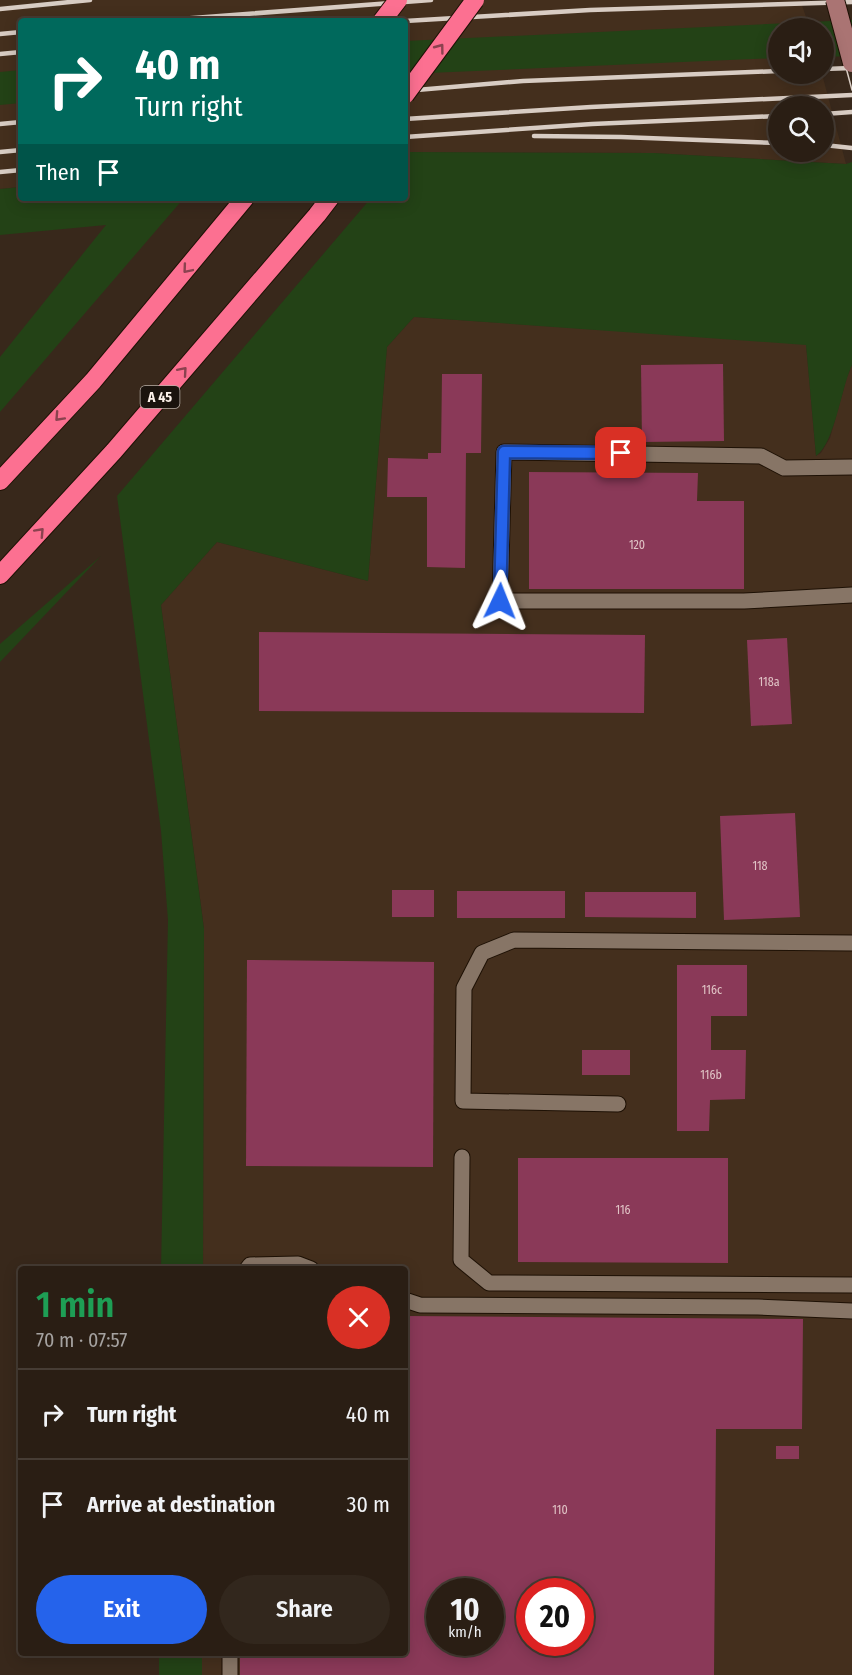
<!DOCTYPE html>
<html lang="en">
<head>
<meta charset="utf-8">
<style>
	body { margin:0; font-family:"Fira Sans Condensed",sans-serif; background:#32271d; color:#f1f3f6; height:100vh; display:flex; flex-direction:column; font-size:22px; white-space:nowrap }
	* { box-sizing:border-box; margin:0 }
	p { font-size:20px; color:#a5a2a0 }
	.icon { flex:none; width:33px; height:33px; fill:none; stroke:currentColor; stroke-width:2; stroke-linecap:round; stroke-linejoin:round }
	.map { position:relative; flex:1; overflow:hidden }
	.details { position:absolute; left:18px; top:1266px; width:390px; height:390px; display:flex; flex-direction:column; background:#2a1e14; border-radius:6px; box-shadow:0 3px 15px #0003,0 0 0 2px #463c34 }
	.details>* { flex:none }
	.guide { position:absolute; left:18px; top:18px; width:390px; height:183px; border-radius:6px; box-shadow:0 3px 15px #0003,0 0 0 2px #463c34; background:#00695c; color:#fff; overflow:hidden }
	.fabs { position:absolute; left:768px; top:18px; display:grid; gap:12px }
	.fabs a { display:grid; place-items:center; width:66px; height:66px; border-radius:50%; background:#2a1e14; box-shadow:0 3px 15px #0003,0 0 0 2px #463c34; font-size:30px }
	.speed { position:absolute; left:426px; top:1578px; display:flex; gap:12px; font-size:30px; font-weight:700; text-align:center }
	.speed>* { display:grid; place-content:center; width:78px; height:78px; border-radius:50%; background:#2a1e14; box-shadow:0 3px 15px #0003,0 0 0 2px #463c34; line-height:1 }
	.speed small { font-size:15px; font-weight:400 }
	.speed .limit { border:9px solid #d22; background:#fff; color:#111 }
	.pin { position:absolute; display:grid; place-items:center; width:51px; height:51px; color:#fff; margin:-26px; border-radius:12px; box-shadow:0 3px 9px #0006 }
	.me { position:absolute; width:66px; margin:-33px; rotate:2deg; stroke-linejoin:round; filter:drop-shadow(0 0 4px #0008) }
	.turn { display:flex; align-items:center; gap:21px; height:126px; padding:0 18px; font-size:27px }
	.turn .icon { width:78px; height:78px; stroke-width:2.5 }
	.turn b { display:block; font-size:42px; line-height:51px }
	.then { display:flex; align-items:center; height:57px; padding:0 18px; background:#0003; gap:12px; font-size:22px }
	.round { display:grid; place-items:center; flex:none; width:63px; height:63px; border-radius:32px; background:#32271d }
	.headline { display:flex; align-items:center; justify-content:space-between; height:102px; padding:0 18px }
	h1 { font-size:36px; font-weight:600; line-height:45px; color:#1e9e55 }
	.cta { display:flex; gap:12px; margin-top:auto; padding:12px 18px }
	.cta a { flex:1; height:69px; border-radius:36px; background:#2563eb; color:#fff; font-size:24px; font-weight:600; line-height:69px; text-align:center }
	.cta a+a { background:#32271d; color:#f1f3f6 }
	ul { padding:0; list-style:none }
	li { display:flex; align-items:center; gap:18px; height:90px; padding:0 18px; border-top:2px solid #463c34 }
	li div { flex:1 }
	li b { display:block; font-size:22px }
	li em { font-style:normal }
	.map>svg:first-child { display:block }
</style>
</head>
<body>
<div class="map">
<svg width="852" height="1675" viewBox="0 0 852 1675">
	<rect width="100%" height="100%" fill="#38281b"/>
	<g fill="#442f1d" fill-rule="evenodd">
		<path d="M0,0H800L810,28H778V74H822L846,164L651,153L405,152V21H21V187L0,189ZM778,106H824V152H778Z"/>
		<path d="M414,317L806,344L816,456L821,453L830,438L847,377L852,365V1675H202V1653H405V1269H203L204,928L161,605L217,542L368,581L387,347ZM440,1592H490V1642H440ZM530,1592H580V1642H530Z"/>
	</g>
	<g fill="#234216">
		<polygon points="852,20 852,56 824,57 824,28 778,28 778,58 405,74 405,41"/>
		<polygon points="21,70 21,103 0,105 0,72"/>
		<path d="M405,152L654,153L846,164L852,162V365C841,388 835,443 816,456L806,345L414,317L387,347L368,581L217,542L161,605L204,929L203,1269H161L168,920L161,831L117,496L371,198H405Z"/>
		<polygon points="21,187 21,198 184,198 0,412 0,357 106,225 0,235 0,189"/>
		<polygon points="101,556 0,662 0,644"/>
		<rect x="159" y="1653" width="43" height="22"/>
	</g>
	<g fill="#8a3958" fill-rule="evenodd">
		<polygon points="723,364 724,441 642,442 641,365"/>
		<polygon points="442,374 482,374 481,453 466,453 465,568 427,567 427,497 387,497 388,458 428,459 428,453 441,453"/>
		<polygon points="529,472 698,473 697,501 744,501 744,589 529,589"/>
		<polygon points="259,632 645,635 644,713 259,711"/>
		<polygon points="787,638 792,724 751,726 747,640"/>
		<polygon points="795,813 800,917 724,920 720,816"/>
		<rect x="392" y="890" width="42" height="27"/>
		<rect x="457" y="891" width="108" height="27"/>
		<polygon points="585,892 696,892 696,918 585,917"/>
		<polygon points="247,960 434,962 433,1167 246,1166"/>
		<polygon points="677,965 747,965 747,1016 711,1016 711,1050 746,1050 745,1099 710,1100 709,1131 677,1131"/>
		<rect x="582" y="1050" width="48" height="25"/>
		<polygon points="518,1158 728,1158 728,1263 518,1262"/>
		<path d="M405,1316L803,1319L802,1429H716L714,1675H240V1653H405ZM440,1592H490V1642H440ZM530,1592H580V1642H530Z"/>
		<rect x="776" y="1446" width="23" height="13"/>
	</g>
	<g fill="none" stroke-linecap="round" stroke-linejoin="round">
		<g stroke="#1e1105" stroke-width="17">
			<g id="lane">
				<polyline points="852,467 784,468 761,456 504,452 500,601 744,601 852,595"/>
				<polyline points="618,1104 463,1101 464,988 482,953 514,940 852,943"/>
				<polyline points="462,1157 461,1260 489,1283 852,1285"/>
				<polyline points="247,1269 250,1265 298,1264 311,1269"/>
				<polyline points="405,1300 420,1305 758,1307 852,1311"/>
				<polyline points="230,1675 230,1653"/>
			</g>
		</g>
		<g stroke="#1e1105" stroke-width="20">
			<g id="highway">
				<polyline points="0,481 93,381 245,198"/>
				<polyline points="0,575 114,451 317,215 330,198"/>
			</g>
		</g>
		<use href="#lane" stroke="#877566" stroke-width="15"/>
		<use href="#highway" stroke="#fc7091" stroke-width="18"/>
		<g stroke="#d8ccc3" stroke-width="1.5">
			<polyline points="828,0 852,90"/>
			<polyline points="843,0 852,32"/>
		</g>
		<g stroke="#d8ccc3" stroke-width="4.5">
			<polyline points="0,9 90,0"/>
			<polyline points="153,21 431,0"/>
			<polyline points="405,21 590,10 852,2"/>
			<polyline points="0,34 21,32"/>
			<polyline points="0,54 21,52"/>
			<polyline points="824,69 852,68"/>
			<polyline points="405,91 523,81 778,71"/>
			<polyline points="824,114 852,112"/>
			<polyline points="405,119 591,107 852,95"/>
			<polyline points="0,124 21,122"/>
			<polyline points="534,136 621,137 778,143"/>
			<polyline points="405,137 592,124 778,116"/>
			<polyline points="824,145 852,148"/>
			<polyline points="0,152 21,150"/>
			<polyline points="0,172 21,170"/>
		</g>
		<g stroke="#1e1105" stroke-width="20" stroke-linecap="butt">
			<polyline id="secondary-bridge" points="835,0 852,63"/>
		</g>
		<g stroke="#1e1105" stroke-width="20" stroke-linecap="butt">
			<g id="highway-bridge">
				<polyline points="382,21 398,0"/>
				<polyline points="405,95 475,0"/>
			</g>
		</g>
		<use href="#secondary-bridge" stroke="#aa7473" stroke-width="18"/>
		<use href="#highway-bridge" stroke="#fc7091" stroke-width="18"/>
	</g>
	<defs><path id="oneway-chevron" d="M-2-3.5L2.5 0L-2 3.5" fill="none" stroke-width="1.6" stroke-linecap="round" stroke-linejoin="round" transform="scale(1.5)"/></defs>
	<g stroke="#8b424f">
		<use href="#oneway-chevron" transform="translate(440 48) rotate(-53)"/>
		<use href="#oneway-chevron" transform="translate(187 269) rotate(130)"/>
		<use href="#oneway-chevron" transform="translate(183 371) rotate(-49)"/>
		<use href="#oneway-chevron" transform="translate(59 417) rotate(133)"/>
		<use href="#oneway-chevron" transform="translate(40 532) rotate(-47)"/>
	</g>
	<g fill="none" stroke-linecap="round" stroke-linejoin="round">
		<g stroke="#184099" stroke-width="15">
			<polyline id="route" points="500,601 504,452 621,453"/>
		</g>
		<use href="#route" stroke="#2563eb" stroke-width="10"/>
	</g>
	<g text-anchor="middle" stroke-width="5" stroke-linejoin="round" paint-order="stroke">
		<g font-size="12" fill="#e0c3c5">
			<text x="637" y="549">120</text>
			<text x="769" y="686">118a</text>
			<text x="760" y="870">118</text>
			<text x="712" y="994">116c</text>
			<text x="711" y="1079">116b</text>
			<text x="623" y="1214">116</text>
			<text x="560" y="1514">110</text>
		</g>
		<rect fill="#1a130d" stroke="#b8aea7" stroke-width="1.5" x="140.5" y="386" width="39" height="22" rx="4.5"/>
		<g font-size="14" font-weight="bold" fill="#fcf1e9">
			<text x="160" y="402">A 45</text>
		</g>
	</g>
</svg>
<div class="fabs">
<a><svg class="icon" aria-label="sound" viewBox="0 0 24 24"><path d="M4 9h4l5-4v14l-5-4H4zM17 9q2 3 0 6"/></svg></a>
<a><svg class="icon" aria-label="search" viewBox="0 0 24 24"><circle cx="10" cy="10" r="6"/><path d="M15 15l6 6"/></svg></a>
</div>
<div class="speed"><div>10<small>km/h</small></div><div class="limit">20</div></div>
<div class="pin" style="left:621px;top:453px;background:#d93025"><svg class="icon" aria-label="arrive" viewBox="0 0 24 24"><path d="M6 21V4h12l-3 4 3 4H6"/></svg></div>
<svg class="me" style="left:500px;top:601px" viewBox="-20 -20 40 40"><path d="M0-17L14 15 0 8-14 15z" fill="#2563eb" stroke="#fff" stroke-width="4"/></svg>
<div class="guide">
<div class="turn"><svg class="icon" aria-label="right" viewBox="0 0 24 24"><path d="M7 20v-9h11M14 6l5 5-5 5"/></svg><div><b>40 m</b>Turn right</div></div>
<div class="then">Then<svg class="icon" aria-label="arrive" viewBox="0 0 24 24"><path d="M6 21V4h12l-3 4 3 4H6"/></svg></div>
</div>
<section class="details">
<div class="headline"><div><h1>1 min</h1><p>70 m · 07:57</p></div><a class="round" style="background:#d93025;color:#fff"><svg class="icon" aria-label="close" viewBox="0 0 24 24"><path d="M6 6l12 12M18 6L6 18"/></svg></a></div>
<ul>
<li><svg class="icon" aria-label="right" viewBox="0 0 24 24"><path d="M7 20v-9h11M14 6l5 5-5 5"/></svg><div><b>Turn right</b></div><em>40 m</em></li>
<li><svg class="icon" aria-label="arrive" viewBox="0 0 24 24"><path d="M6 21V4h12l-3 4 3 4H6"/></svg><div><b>Arrive at destination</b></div><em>30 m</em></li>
</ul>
<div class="cta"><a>Exit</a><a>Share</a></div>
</section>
</div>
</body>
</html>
